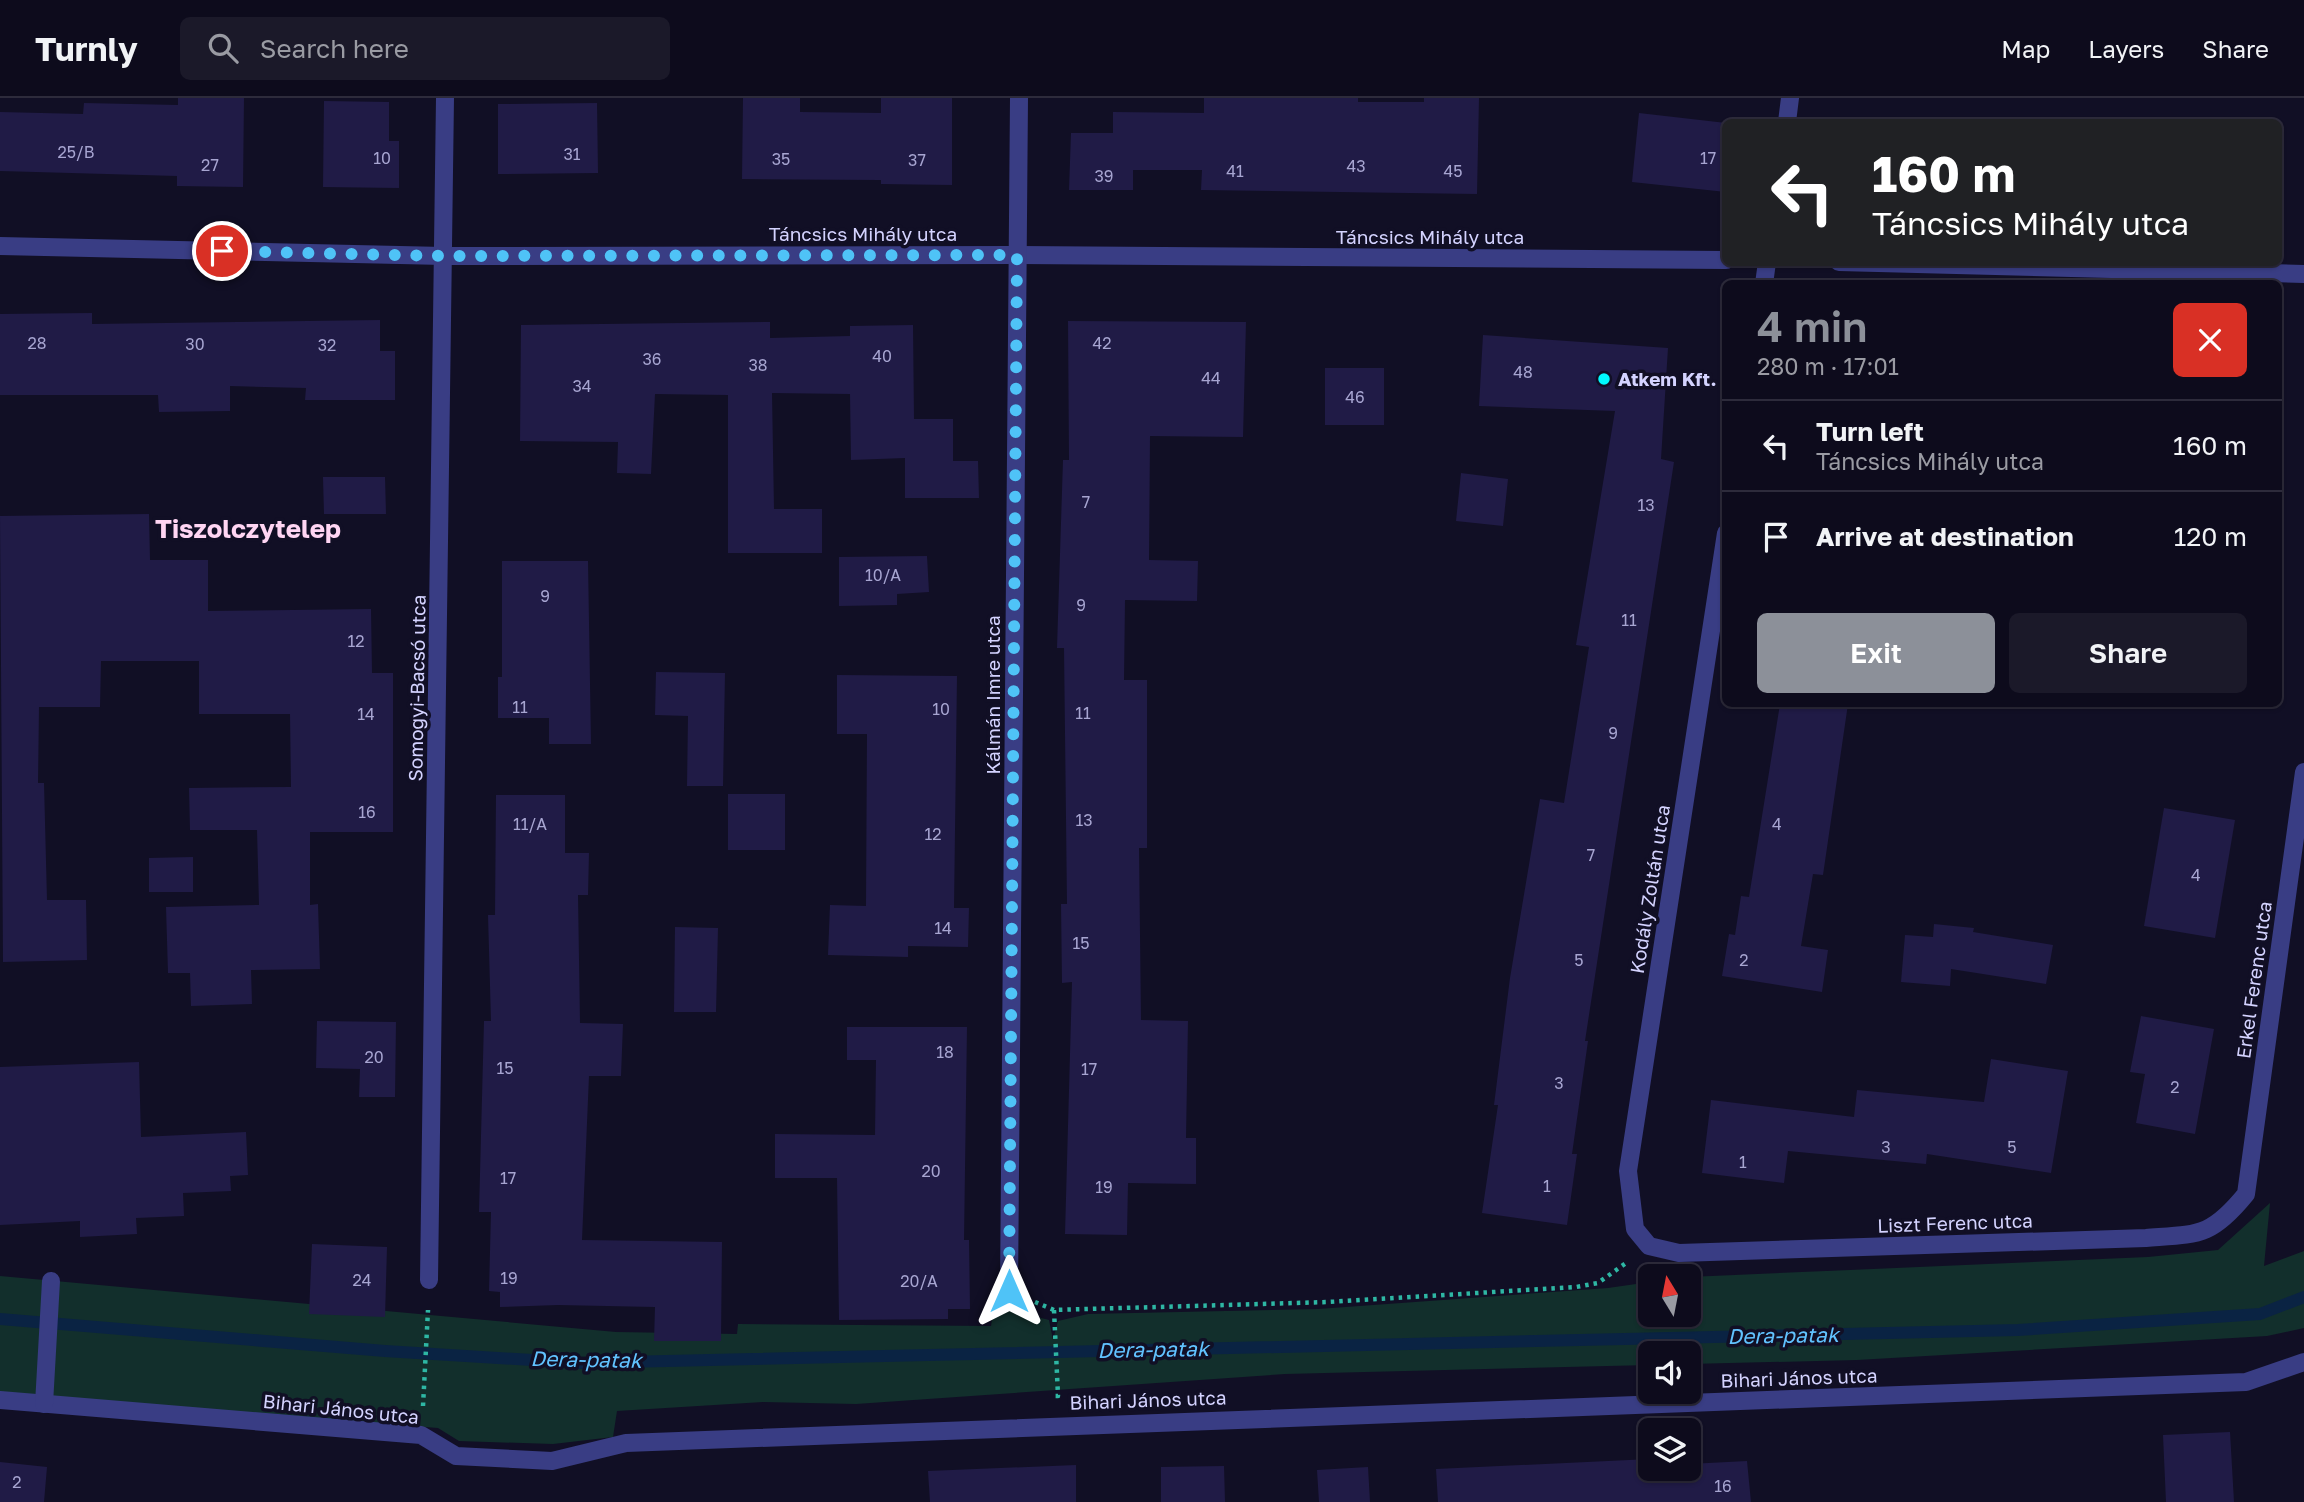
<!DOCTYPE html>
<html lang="en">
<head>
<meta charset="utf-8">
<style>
	body { margin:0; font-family:"Golos Text",sans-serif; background:#1b1929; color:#f1f3f6; height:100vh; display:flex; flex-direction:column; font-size:26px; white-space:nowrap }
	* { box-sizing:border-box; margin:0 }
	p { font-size:23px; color:#9a9ba3 }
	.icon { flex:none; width:38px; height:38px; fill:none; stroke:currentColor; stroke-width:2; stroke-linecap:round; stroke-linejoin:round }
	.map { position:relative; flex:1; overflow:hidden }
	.panel { position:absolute; left:1722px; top:182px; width:560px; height:427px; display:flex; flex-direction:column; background:#0d0b1c; border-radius:10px; box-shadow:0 2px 5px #0004,0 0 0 2px #2d2b3b }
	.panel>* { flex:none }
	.top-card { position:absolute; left:1722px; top:21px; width:560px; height:147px; border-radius:10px; box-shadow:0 2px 5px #0004,0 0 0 2px #2d2b3b; background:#202124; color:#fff; overflow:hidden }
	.needle { width:46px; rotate:350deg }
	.controls { position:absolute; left:1638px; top:1166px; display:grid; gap:14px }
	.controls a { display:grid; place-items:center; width:63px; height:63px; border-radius:10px; background:#0d0b1c; box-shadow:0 2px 5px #0004,0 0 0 2px #2d2b3b; font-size:35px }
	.pin { position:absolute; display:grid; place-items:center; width:60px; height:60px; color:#fff; margin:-30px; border:4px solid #fff; border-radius:50%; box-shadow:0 2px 7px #0007 }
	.me { position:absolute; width:77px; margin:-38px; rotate:0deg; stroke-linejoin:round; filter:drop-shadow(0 0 5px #0008) }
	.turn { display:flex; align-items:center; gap:24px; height:147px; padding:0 35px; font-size:32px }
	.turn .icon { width:91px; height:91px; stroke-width:2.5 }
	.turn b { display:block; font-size:49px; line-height:60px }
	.round { display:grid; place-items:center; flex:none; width:74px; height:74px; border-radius:10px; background:#1b1929 }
	.headline { display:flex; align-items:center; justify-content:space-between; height:119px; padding:0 35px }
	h1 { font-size:42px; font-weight:600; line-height:52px; color:#8c9099 }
	.primary-button { display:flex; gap:14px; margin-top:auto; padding:14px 35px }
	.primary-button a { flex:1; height:80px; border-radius:10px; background:#8c9099; color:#fff; font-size:28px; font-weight:600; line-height:80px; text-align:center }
	.primary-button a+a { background:#1b1929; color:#f1f3f6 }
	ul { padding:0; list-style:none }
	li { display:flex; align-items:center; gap:21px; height:91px; padding:0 35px; border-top:2px solid #2d2b3b }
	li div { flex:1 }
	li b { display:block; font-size:26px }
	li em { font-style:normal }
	header { display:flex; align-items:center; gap:42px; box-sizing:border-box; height:98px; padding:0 35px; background:#0d0b1c; border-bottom:2px solid #2d2b3b }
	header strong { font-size:33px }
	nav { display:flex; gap:38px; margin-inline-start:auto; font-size:24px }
	.search { width:490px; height:63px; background:#1b1929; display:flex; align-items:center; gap:18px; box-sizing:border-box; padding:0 24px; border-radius:10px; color:#9a9ba3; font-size:26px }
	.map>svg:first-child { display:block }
</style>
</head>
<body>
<header>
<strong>Turnly</strong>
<div class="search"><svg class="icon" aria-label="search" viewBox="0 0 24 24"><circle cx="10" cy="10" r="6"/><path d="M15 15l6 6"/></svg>Search here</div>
<nav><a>Map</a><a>Layers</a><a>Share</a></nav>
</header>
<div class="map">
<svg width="2304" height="1404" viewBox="0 0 2304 1404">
	<rect width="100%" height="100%" fill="#110f25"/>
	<polygon fill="#122f2c" points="2270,1105 2264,1168 2304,1153 2304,1230 2267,1238 1857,1262 1689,1266 1689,1255 1650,1255 1650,1267 1285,1276 856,1306 763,1304 617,1313 613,1339 553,1346 459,1343 438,1330 0,1295 0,1178 616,1234 737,1236 738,1226 991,1228 994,1208 1049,1222 1053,1242 1058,1223 1088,1216 1318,1211 1608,1190 1650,1184 1650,1216 1689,1216 1689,1179 2148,1159 2218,1152"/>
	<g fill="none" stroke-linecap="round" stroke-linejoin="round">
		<polyline stroke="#0a2343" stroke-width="12" points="0,1221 385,1253 580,1265 2018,1232 2260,1216 2304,1199"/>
	</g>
	<g fill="#201b46">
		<polygon points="178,0 244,0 243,89 177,88 177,78 0,73 0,14 83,16 84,5 178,7"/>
		<polygon points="743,0 800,0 800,14 881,15 881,0 952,0 952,87 881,86 881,82 742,81"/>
		<polygon points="1204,0 1358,0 1358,4 1424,4 1424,0 1479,0 1477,96 1201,92 1202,72 1133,72 1133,92 1069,92 1071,35 1113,35 1113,14 1204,15"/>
		<polygon points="324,3 389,4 389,43 399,43 399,90 323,89"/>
		<polygon points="597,5 598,75 498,76 498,6"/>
		<polygon points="1639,15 1726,25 1726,94 1632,84"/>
		<polygon points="92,215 92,226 380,222 380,253 395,253 395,302 305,302 306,290 230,288 230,313 159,314 158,297 0,297 0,216"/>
		<polygon points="1068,223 1246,224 1243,339 1150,338 1149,462 1198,463 1197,503 1125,502 1124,582 1147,582 1147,750 1139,750 1141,922 1188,923 1186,1040 1196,1040 1196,1086 1128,1085 1127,1137 1065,1136 1072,884 1062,885 1061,806 1067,806 1064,550 1057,550 1063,362 1069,362"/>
		<polygon points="770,224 770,240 850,238 850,228 913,227 914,321 953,321 953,363 978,363 979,400 905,400 905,360 851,362 850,296 772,295 774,411 822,411 822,455 728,455 728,297 655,296 651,376 617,375 618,344 520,343 521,227"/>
		<polygon points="1483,237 1668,250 1661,361 1674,364 1585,943 1588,943 1572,1056 1577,1056 1567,1127 1482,1115 1498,1007 1494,1007 1510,880 1540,701 1564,705 1589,549 1576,547 1615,313 1479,308"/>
		<rect x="1325" y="270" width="59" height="57"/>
		<polygon points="1461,375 1508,381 1503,428 1456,423"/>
		<polygon points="323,379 385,379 386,416 324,416"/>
		<polygon points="149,416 150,462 208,462 208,513 371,511 372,575 393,575 393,734 310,734 310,807 318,806 320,871 251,872 252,906 191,908 190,875 168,875 166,809 259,807 257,732 190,732 189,690 291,689 290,616 199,616 199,563 101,563 100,609 39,609 38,685 44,685 47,802 86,802 87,862 3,864 0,418"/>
		<polygon points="927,458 929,494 897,496 897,507 839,508 839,459"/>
		<polygon points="502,463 588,463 591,646 549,646 549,620 498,620 498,579 502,579"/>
		<polygon points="656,574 725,575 723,688 687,688 688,618 655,617"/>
		<polygon points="837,577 957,578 954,810 969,810 968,849 908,848 908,859 828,857 830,807 866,808 867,636 837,636"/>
		<polygon points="1780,606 1848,606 1823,777 1813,776 1801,848 1828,852 1822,894 1722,878 1729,836 1735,837 1741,798 1749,799"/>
		<rect x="728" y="696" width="57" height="56"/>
		<polygon points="496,697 565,697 565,755 589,755 588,797 578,797 580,925 623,926 621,978 589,978 582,1142 722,1144 721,1243 654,1243 655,1209 558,1207 500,1209 500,1194 489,1193 491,1114 479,1114 484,923 491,923 488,817 495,817"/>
		<polygon points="2164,710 2235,722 2215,840 2144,828"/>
		<polygon points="193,759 193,794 149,794 149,760"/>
		<polygon points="1934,826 1974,830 1973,834 2053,847 2046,886 1951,871 1950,888 1901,884 1905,837 1933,839"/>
		<polygon points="675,829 718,830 716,914 674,914"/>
		<polygon points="2141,918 2214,931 2195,1036 2136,1025 2145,976 2130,974"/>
		<polygon points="317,923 396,924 395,999 359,999 360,971 316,970"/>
		<polygon points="847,929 967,929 964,1142 969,1142 970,1211 948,1211 948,1221 839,1222 837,1080 775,1080 775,1036 875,1037 876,962 847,962"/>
		<polygon points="1991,961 2068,973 2051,1075 1927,1056 1926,1066 1788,1053 1784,1085 1702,1075 1711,1002 1854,1019 1857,992 1984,1004"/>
		<polygon points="139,964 141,1039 246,1034 248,1077 230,1078 231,1093 183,1095 184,1118 136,1120 137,1136 80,1139 80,1123 0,1127 0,969"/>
		<polygon points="312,1146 387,1149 385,1219 309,1216"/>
		<polygon points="2230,1334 2234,1404 2166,1404 2163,1337"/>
		<polygon points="1650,1361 1650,1370 1689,1370 1689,1366 1747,1363 1751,1404 1438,1404 1436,1371"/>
		<polygon points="0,1364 47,1369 44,1404 0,1404"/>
		<polygon points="1076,1367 1076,1404 930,1404 928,1373"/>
		<polygon points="1224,1368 1225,1404 1161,1404 1161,1369"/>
		<polygon points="1368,1369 1370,1404 1319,1404 1317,1372"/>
	</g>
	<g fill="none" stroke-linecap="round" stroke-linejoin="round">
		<g stroke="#2eb7a4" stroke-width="4.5" stroke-dasharray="3.5 5" stroke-linecap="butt">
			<polyline points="1035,1204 1054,1212 1328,1204 1576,1189 1598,1185 1626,1165"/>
			<polyline points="1054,1212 1058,1298 1055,1298"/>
			<polyline points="423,1308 428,1212"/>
		</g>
		<g stroke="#393d84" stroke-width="18">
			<polyline points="1787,24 1790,0"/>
			<polyline points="0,148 444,158 1018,157 1726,162"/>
			<polyline points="1839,164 2304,176"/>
			<polyline points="1764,186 1767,164"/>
			<path d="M1726,435L1628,1073L1635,1131L1649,1148L1679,1155L2146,1140C2199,1136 2211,1139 2246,1096L2304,674"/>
			<polyline points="429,1182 445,0"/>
			<polyline points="1009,1193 1019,0"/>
			<polyline points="0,1302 421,1337 456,1358 552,1363 626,1345 2246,1284 2304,1264"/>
			<polyline points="44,1306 51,1183"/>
		</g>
	</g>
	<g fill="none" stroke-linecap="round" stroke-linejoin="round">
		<polyline stroke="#4fc3f7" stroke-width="12" stroke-dasharray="0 21.6" points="222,153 444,158 1017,157 1009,1193"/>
	</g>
	<circle fill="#00f9fe" stroke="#110f25" stroke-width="2.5" cx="1604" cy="281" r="7"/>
	<g text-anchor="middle" stroke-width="7" stroke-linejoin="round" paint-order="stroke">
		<g font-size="16" fill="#a7a5d1">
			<text x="76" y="60">25/B</text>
			<text x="572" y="62">31</text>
			<text x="382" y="66">10</text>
			<text x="1708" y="66">17</text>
			<text x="781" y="67">35</text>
			<text x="917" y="68">37</text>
			<text x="210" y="73">27</text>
			<text x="1356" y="74">43</text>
			<text x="1235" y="79">41</text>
			<text x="1453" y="79">45</text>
			<text x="1104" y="84">39</text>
			<text x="37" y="251">28</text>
			<text x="1102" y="251">42</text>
			<text x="195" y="252">30</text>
			<text x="327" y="253">32</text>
			<text x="882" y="264">40</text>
			<text x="652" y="267">36</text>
			<text x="758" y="273">38</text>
			<text x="1523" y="280">48</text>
			<text x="1211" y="286">44</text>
			<text x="582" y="294">34</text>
			<text x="1355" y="305">46</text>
			<text x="1086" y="410">7</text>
			<text x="1646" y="413">13</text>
			<text x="883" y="483">10/A</text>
			<text x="545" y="504">9</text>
			<text x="1081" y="513">9</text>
			<text x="1629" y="528">11</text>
			<text x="356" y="549">12</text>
			<text x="520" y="615">11</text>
			<text x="941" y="617">10</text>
			<text x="1083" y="621">11</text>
			<text x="366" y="622">14</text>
			<text x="1613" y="641">9</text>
			<text x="367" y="720">16</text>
			<text x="1084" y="728">13</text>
			<text x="530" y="732">11/A</text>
			<text x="1777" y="732">4</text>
			<text x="933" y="742">12</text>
			<text x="1591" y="763">7</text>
			<text x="2196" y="783">4</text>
			<text x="943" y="836">14</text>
			<text x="1081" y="851">15</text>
			<text x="1579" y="868">5</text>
			<text x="1744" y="868">2</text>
			<text x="945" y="960">18</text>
			<text x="374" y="965">20</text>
			<text x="505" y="976">15</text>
			<text x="1089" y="977">17</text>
			<text x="1559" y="991">3</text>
			<text x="2175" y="995">2</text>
			<text x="1886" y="1055">3</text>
			<text x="2012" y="1055">5</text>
			<text x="1743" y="1070">1</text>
			<text x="931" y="1079">20</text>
			<text x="508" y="1086">17</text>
			<text x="1547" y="1094">1</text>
			<text x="1104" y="1095">19</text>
			<text x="509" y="1186">19</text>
			<text x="362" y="1188">24</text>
			<text x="919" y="1189">20/A</text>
			<text x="17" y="1390">2</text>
			<text x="1723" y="1394">16</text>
		</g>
		<g font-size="19" fill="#d4d3ff" stroke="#110f25">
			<text x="863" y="143">Táncsics Mihály utca</text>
			<text x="1430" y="146">Táncsics Mihály utca</text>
			<text transform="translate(417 590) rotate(-89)" y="7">Somogyi-Bacsó utca</text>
			<text transform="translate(993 597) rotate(-90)" y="7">Kálmán Imre utca</text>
			<text transform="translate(1650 791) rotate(-81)" y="7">Kodály Zoltán utca</text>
			<text transform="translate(2254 882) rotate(-82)" y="7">Erkel Ferenc utca</text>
			<text transform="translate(1955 1125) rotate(-2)" y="7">Liszt Ferenc utca</text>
			<text transform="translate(1799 1280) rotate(-2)" y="7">Bihari János utca</text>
			<text transform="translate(1148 1302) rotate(-2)" y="7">Bihari János utca</text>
			<text transform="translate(341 1311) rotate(6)" y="7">Bihari János utca</text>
		</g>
		<g font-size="19" font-weight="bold" fill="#d4d3ff" stroke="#110f25" text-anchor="start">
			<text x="1618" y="288">Atkem Kft.</text>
		</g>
		<g font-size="21" font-style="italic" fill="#61c3ff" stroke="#110f25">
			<text transform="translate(1783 1238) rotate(-1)" y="7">Dera-patak</text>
			<text transform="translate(1153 1252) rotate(-1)" y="7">Dera-patak</text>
			<text transform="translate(586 1262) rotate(1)" y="7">Dera-patak</text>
		</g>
		<g font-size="26" font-weight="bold" fill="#ffd5f3" stroke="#110f25">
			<text x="248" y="440">Tiszolczytelep</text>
		</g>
	</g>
</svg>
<div class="controls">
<a><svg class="needle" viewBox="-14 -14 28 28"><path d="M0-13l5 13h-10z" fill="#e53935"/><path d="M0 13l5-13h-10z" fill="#9a9ba3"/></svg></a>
<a><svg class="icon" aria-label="sound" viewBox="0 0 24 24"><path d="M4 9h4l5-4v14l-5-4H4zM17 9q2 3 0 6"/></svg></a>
<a><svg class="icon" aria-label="layers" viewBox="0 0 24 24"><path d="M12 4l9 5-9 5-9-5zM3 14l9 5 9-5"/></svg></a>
</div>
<div class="pin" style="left:222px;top:153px;background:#d93025"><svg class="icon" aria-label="arrive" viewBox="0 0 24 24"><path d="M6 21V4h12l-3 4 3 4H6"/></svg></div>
<svg class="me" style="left:1009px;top:1193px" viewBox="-20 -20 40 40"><path d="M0-17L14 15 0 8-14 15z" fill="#4fc3f7" stroke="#fff" stroke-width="4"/></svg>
<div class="top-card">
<div class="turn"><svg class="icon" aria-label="left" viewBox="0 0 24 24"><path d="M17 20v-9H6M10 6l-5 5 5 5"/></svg><div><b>160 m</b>Táncsics Mihály utca</div></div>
</div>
<section class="panel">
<div class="headline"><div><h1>4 min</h1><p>280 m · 17:01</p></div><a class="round" style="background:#d93025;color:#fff"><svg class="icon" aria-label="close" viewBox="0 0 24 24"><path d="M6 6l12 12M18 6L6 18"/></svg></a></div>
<ul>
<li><svg class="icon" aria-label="left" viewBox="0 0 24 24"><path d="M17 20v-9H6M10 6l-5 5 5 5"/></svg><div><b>Turn left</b><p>Táncsics Mihály utca</p></div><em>160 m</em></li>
<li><svg class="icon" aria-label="arrive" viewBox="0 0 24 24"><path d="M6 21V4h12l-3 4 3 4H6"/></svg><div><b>Arrive at destination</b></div><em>120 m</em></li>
</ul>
<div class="primary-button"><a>Exit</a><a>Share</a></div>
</section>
</div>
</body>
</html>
